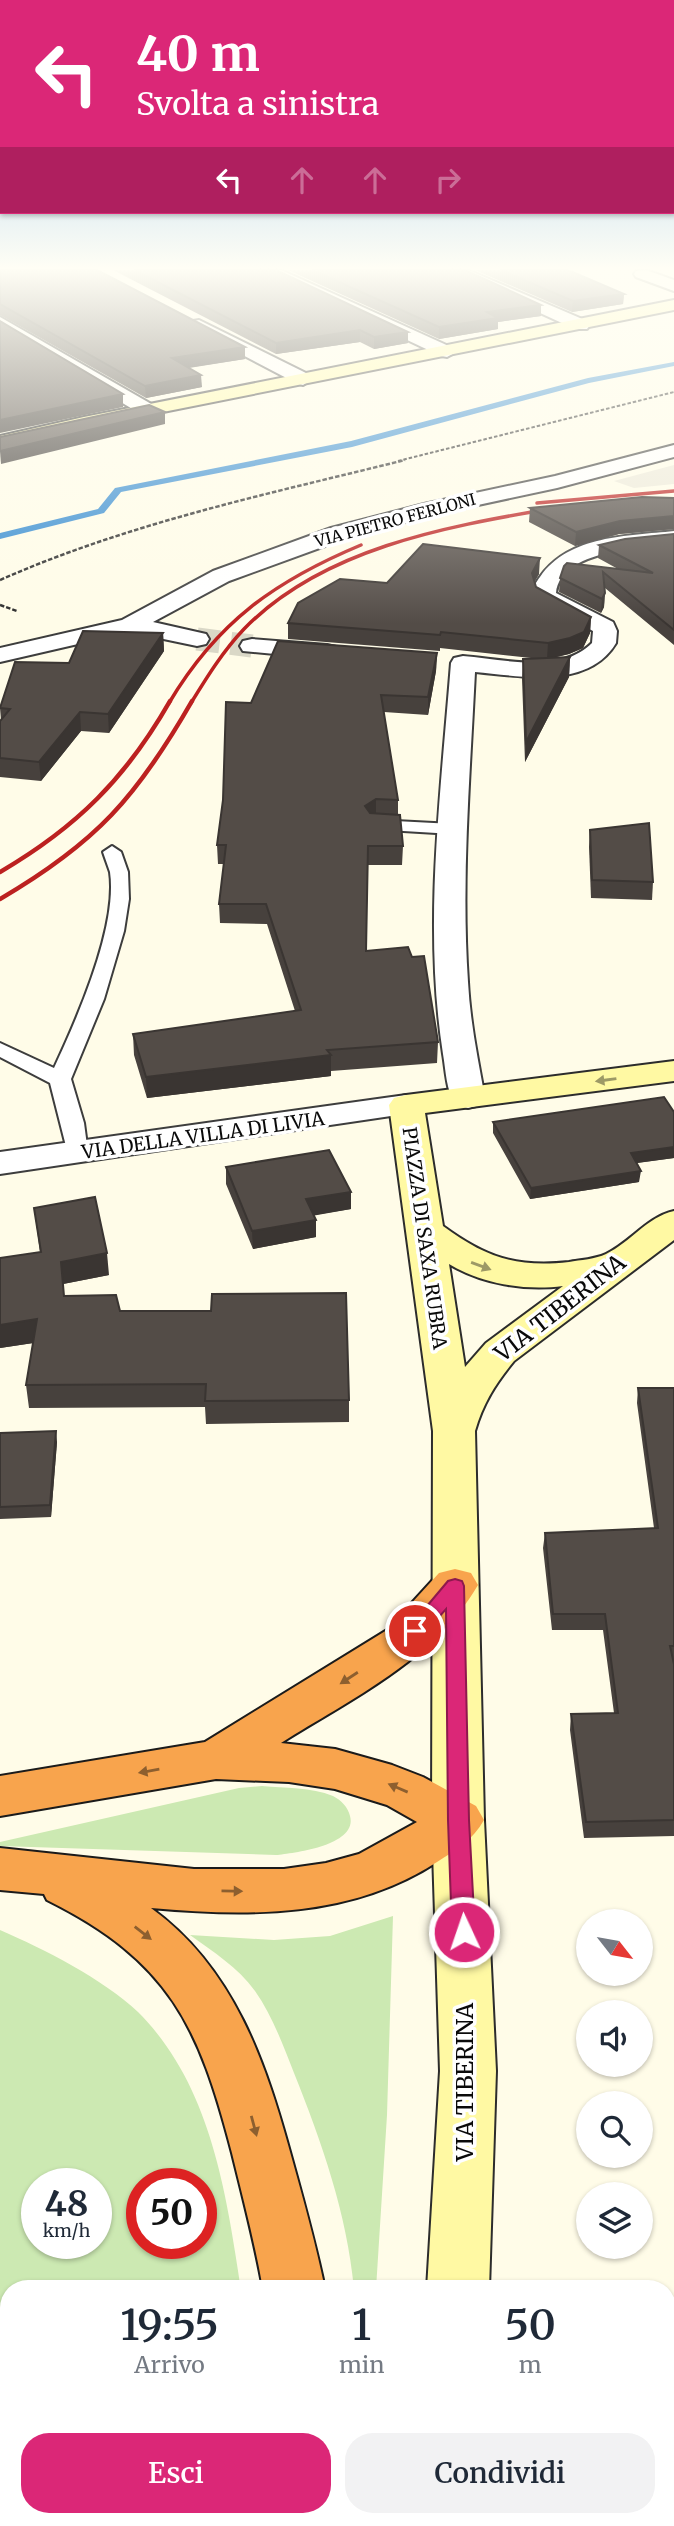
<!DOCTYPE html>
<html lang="it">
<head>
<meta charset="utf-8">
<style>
	body { margin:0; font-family:Merriweather,serif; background:#f2f2f3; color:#1f2937; height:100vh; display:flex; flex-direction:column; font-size:26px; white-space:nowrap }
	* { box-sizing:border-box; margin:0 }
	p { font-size:23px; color:#747a83 }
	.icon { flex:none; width:38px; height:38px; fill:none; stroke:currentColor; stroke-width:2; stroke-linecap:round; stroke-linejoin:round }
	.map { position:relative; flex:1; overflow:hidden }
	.drawer { position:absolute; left:0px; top:2280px; width:676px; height:247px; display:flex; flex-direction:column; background:#fff; border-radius:28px 28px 0 0; box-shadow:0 2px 5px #0004 }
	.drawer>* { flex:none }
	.banner { position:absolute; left:0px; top:0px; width:676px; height:214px; box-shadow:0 2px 5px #0004; background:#db2777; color:#fff; overflow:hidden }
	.needle { width:46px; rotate:121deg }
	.tools { position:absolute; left:576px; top:1909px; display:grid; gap:14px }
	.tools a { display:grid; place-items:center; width:77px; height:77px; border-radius:50%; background:#fff; box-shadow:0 2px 5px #0004; font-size:35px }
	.speed { position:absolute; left:21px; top:2168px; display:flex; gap:14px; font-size:35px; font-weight:700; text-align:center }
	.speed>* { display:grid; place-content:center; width:91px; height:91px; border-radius:50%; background:#fff; box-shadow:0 2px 5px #0004; line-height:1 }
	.speed small { font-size:18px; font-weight:400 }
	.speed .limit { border:10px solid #d22; background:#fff; color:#111 }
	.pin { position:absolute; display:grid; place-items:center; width:60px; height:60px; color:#fff; margin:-30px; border:4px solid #fff; border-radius:50%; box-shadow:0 2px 7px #0007 }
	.me { position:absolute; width:77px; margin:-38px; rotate:357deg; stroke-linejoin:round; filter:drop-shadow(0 0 5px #0008) }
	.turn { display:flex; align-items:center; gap:24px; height:147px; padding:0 21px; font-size:32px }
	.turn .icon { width:91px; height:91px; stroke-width:2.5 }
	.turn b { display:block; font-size:49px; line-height:60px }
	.lanes { display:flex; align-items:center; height:66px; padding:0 21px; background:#0003; justify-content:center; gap:35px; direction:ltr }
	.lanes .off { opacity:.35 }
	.eta { display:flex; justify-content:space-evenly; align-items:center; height:119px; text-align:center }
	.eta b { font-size:42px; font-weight:600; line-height:49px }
	.button { display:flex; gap:14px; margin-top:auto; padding:14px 21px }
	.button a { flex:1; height:80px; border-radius:28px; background:#db2777; color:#fff; font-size:28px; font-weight:600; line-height:80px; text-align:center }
	.button a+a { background:#f2f2f3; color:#1f2937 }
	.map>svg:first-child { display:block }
</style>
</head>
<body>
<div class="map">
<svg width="674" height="2526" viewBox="0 0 674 2526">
	<rect width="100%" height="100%" fill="#fffce8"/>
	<g fill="#cce9b2" fill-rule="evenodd">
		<path d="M262,1786C285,1788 311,1787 333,1796C341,1800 348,1807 350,1816C358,1845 295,1853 276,1855L0,1846V1842L239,1788Z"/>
		<path d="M393,1916L387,2115L376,2289H354C347,2214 322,2143 294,2073C283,2045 272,2015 255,1991C238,1967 213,1952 190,1935L274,1940L330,1936Z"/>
		<path d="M0,1930C44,1949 103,1979 138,2012C211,2085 226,2192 241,2289H9V2518H243V2526H0ZM37,2184H96V2244H37ZM142,2184H201V2244H142Z"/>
	</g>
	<polygon fill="#ede9d9" points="674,465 674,484 634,488 614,481"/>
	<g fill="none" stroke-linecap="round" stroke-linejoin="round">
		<polygon fill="#3189d0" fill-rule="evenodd" points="674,362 674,366 589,383 352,447 121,492 104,513 0,539 0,533 98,509 115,488 351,441 588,378"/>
		<polyline stroke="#dad8c7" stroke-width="23" stroke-dasharray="23 11" stroke-linecap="butt" points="197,639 252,646"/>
		<g stroke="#3d3d3d" stroke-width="4">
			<g id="lane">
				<polygon points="376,820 453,824 462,829 453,834 370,829 367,825"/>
				<path d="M112,846L121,852L128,872L129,899L124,931L104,999L71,1079L84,1123L88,1153L85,1158H69L50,1083L0,1057V1043L54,1068C77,1019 118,926 110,872C108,866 105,858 103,852Z"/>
			</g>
		</g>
		<g stroke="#3d3d3d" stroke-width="4">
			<g id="street">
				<polygon points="259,270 281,270 453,348 456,352 447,357 441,356"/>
				<polygon points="446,270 468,270 587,321 590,325 587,329 575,329"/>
				<polygon points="646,270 674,280 674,291 636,277 634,274 636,271"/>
				<polygon points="0,317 153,405 156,409 146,415 139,413 0,329"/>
				<polygon points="199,320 310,375 312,379 303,385 296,383 193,329 190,325 193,321"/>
				<polygon points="674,445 674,457 557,488 427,516 347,538 229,581 153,622 206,634 209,639 206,644 197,646 130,632 0,662 0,648 122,620 213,571 331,528 424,504 555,476"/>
				<path d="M674,531V545C642,548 561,549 556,593L613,622L617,631L616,643C588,690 520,676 475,672C470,775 461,879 468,982C470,1021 478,1060 485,1098L480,1105L468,1108L456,1105C446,1091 446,1071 443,1054C423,925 441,792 451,663L454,658L463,656C503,659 560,675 592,643L593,631L537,601C530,592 534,585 540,577C569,535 628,536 674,531Z"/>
				<polygon points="252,639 327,645 336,647 339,652 336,657 327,659 243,651 240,646 243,641"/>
				<polygon points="406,1095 418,1098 423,1105 418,1112 0,1174 0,1152"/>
			</g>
		</g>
		<g stroke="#2c2c2c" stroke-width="4">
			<g id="secondary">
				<polygon points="674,300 674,310 168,411 0,448 0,436 84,417"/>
				<path d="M674,1061V1081L425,1113L443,1226C485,1257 516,1268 569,1262C580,1260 596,1259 606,1254C631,1242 647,1217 674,1211V1240L514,1361C496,1383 483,1403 475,1431L484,1820L496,2071L489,2289H427L440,2071L432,1820L433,1431L389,1105L394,1098L406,1095ZM449,1264C482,1284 525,1291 563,1286L486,1343L465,1367Z"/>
				<polygon points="390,2518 457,2518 456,2526 388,2526"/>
			</g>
		</g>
		<g stroke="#1b1b1b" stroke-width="4">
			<g id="highway">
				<path d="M455,1569L471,1573L478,1585C435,1659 351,1699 281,1743L335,1749L392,1765L423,1777L476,1806L484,1820C473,1840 456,1850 437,1862C351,1918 249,1917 151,1908C235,1969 266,2064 292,2159C304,2202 316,2245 325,2289H263C255,2243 243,2198 232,2153C199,2026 170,1961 47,1900L44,1894L0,1890V1848L194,1869H284L326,1863L359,1854L417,1822L387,1805L335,1789L289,1782L216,1779L0,1816V1776L205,1742L387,1630L439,1573Z"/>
				<polygon points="298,2518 365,2518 366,2526 298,2526"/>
			</g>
		</g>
		<polyline stroke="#2c2c2c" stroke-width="2" stroke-dasharray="3.5 2" stroke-linecap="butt" points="398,461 674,392"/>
		<g stroke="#2c2c2c" stroke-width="2.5" stroke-dasharray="4.5 2" stroke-linecap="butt">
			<path d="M0,580C129,523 268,494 405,460"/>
			<polyline points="0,605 17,611"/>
		</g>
		<use href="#lane" fill="#fff" fill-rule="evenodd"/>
		<use href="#street" fill="#fff" fill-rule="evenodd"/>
		<use href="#secondary" fill="#fff9a3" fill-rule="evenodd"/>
		<use href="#highway" fill="#f8a44d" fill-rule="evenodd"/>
		<g stroke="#bc2120" stroke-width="3.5">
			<polyline points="537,503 674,491"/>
			<path d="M169,703C217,622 275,581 361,545"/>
			<path d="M191,703C207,677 223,651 244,629C322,549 444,527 549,509"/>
		</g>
		<g stroke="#bc2120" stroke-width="4.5">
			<path d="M0,872C77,827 126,778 170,701"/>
			<path d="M0,899C96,843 137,797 192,701"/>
		</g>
	</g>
	<g fill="#47413d">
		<polygon points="0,270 245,359 189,368 202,387 146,398 0,315"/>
		<polygon points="113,270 276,270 408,332 408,343 374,349 360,342 276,354"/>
		<polygon points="288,270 465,270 541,316 498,322 498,329 439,339"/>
		<polygon points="475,270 568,270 624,294 623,304 572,312"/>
		<polygon points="674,498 674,529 619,534 575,546 529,522 530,508"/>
		<polygon points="674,534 674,645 605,588 604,607 601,613 559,592 560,578 618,569 598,558 599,545"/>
		<polygon points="539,574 534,582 536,587 591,617 590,633 583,648 569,654 553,658 570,657 569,677 525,762 522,679 523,659 540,659 440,648 440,651 288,639 288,623 387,583"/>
		<polygon points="163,633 164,651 109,733 81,731 41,781 0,777 0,721 1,720 0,708 69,663"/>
		<polygon points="437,653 436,671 428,715 384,712 398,800 398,814 403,846 402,865 368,865 366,951 438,1042 437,1063 331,1071 331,1076 147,1098 134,1055 133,1034 295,1011 267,924 220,923 219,904 224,864 218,864 217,845 251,703"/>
		<polygon points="590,830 653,882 652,900 591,898 589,847"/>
		<polygon points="674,1112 674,1158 636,1163 639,1182 530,1199 493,1133 493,1122"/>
		<polygon points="226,1167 351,1209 314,1215 316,1237 253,1249 226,1184"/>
		<polygon points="34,1208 109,1275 63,1284 64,1296 120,1311 349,1400 349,1422 206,1424 205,1407 29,1408 26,1385 33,1343 0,1348 40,1252"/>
		<polygon points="638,1388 674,1388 674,1836 584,1838 570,1730 571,1714 614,1713 603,1630 552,1630 543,1548 545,1533 654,1528 637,1403"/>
		<polygon points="0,1433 57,1442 51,1517 0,1519"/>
	</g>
	<g fill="#3a3532">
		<polygon points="624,294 623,304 572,312 573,301"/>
		<polygon points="541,305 541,316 498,322 498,329 439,339 439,327 487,312"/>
		<polygon points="360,330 360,342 276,354 276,343"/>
		<polygon points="408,332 408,343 374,349 374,337"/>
		<polygon points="245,347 245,359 173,370 172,358"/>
		<polygon points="201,375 202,387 146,398 145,386"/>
		<polygon points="123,394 123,407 0,433 0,420"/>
		<polygon points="165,412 165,424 1,464 0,451"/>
		<polygon points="674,516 674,529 619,534 575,546 576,532 620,521"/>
		<polygon points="540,558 539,574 531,588 532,573"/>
		<polygon points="605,593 604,607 601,613 602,599"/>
		<polygon points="591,617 590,633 583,648 569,654 547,659 548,643"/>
		<polygon points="163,633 164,651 109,733 108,714"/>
		<polygon points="437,653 436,671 428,715 428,697"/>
		<polygon points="570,657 569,677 525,762 526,742"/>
		<polygon points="80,712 81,731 41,781 39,762"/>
		<polygon points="376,799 376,817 364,824 365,806"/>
		<polygon points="331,1055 331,1076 147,1098 146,1077"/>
		<polygon points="674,1147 674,1158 630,1164 631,1153"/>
		<polygon points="641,1171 639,1182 530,1199 531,1188"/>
		<polygon points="351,1192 351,1209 306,1217 306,1199"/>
		<polygon points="316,1220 316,1237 253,1249 252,1231"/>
		<polygon points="107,1253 109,1275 63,1284 61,1262"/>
		<polygon points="37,1319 40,1342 0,1348 0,1325"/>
		<polygon points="56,1431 57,1442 51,1517 50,1505"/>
	</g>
	<g fill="#534c47" stroke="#3a3532" stroke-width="2">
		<polygon points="0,270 97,270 245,347 172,358 201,375 145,386 0,304"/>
		<polygon points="134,270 276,270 408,332 374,337 360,330 276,343"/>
		<polygon points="312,270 465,270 541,305 487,312 498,318 439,327"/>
		<polygon points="500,270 568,270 624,294 573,301"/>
		<polygon points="0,321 123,394 0,420"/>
		<polygon points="149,405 165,412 0,451 0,437"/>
		<polygon points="642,497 674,498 674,516 620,521 576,532 530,508"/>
		<polygon points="674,534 674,630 603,572 605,593 602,599 560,578 564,566 567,563 653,573 599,545 625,539"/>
		<polygon points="423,544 540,558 532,573 536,587 591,617 584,632 570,638 548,643 441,632 440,635 288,623 298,603 340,579 387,583"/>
		<polygon points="83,631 163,633 108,714 80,712 39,762 0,758 0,721 10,709 0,708 15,662 69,663"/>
		<polygon points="278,641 437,653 428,697 381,695 398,800 376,799 365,806 370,813 400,815 403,846 368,846 366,951 408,947 412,957 424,956 438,1042 327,1050 331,1055 146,1077 133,1034 301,1010 266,904 219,904 226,845 217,845 223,800 226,702 251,703"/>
		<polygon points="570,657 526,742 523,659"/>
		<polygon points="649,823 653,882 592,880 590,830"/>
		<polygon points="664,1097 674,1112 674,1147 631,1153 641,1171 531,1188 493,1122"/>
		<polygon points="329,1150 351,1192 306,1199 316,1220 252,1231 226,1167"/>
		<polygon points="95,1197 107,1253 61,1262 64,1296 116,1295 120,1311 211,1311 212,1294 346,1293 349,1400 205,1401 206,1384 26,1385 37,1319 0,1325 0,1258 41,1252 34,1208"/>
		<polygon points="638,1388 674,1388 674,1646 670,1646 674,1664 674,1820 586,1822 571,1714 618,1713 605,1614 553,1614 545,1533 658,1528"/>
		<polygon points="56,1431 50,1505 0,1507 0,1433"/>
	</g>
	<defs><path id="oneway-solid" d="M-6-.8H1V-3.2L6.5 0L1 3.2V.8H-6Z" transform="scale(1.75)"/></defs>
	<g fill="#9d9966">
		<use href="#oneway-solid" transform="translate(606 1080) rotate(172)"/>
		<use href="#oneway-solid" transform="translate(481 1266) rotate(20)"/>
	</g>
	<g fill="#8d5f2f">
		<use href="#oneway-solid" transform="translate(349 1678) rotate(147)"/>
		<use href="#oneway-solid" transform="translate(149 1771) rotate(170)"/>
		<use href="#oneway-solid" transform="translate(398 1788) rotate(-157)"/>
		<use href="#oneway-solid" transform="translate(232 1891) rotate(1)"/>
		<use href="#oneway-solid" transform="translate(143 1933) rotate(38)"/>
		<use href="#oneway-solid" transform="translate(254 2126) rotate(75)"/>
	</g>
	<linearGradient id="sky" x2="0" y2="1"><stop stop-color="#90c2ee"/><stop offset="0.43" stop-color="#fffef5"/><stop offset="1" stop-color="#fffef5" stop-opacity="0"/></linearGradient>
	<rect width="674" height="624" fill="url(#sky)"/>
	<polygon fill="#db2777" stroke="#8e194d" stroke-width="2" points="455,1579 462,1581 464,1586 469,1820 475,1932 471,1939 464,1941 456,1939 452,1932 448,1820 446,1609 422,1636 408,1636 406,1631 448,1581"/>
	<g text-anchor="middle" stroke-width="7" stroke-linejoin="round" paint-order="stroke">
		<g font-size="16" fill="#0a0a0a" stroke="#fff">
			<text transform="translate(395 520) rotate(-15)" y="6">VIA PIETRO FERLONI</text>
		</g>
		<g font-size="19" fill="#0a0a0a" stroke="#fff">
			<text transform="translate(203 1135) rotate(-8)" y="7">VIA DELLA VILLA DI LIVIA</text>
			<text transform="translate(425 1238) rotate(82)" y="7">PIAZZA DI SAXA RUBRA</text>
		</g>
		<g font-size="23" fill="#0a0a0a" stroke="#fff">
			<text transform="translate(560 1308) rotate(-38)" y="8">VIA TIBERINA</text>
			<text transform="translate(465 2082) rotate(-90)" y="8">VIA TIBERINA</text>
		</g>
	</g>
</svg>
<div class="tools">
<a><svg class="needle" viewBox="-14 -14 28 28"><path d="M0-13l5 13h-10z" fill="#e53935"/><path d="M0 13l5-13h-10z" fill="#747a83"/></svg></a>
<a><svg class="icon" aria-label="sound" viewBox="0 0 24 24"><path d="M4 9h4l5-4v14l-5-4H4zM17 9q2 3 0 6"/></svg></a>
<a><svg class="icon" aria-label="search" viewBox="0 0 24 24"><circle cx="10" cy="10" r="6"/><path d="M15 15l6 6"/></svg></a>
<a><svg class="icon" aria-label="layers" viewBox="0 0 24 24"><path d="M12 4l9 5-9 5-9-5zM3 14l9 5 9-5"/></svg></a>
</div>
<div class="speed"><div>48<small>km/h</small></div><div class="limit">50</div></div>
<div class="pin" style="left:415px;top:1631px;background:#d93025"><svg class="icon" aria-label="arrive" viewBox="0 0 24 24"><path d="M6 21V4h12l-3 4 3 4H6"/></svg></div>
<svg class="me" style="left:464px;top:1932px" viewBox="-20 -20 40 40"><circle r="17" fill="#db2777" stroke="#fff" stroke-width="3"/><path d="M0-11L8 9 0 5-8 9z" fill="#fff"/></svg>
<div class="banner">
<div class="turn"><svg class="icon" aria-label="left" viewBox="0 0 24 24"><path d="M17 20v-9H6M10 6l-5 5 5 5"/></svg><div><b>40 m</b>Svolta a sinistra</div></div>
<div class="lanes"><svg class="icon" aria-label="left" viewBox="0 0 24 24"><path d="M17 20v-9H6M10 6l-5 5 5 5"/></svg><svg class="icon off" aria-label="ahead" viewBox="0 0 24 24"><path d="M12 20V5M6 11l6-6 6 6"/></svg><svg class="icon off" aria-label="ahead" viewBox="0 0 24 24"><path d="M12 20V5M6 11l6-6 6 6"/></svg><svg class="icon off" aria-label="right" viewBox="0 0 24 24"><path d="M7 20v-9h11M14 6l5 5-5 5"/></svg></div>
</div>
<section class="drawer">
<div class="eta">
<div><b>19:55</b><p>Arrivo</p></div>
<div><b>1</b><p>min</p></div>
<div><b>50</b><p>m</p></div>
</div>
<div class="button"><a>Esci</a><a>Condividi</a></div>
</section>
</div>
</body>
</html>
